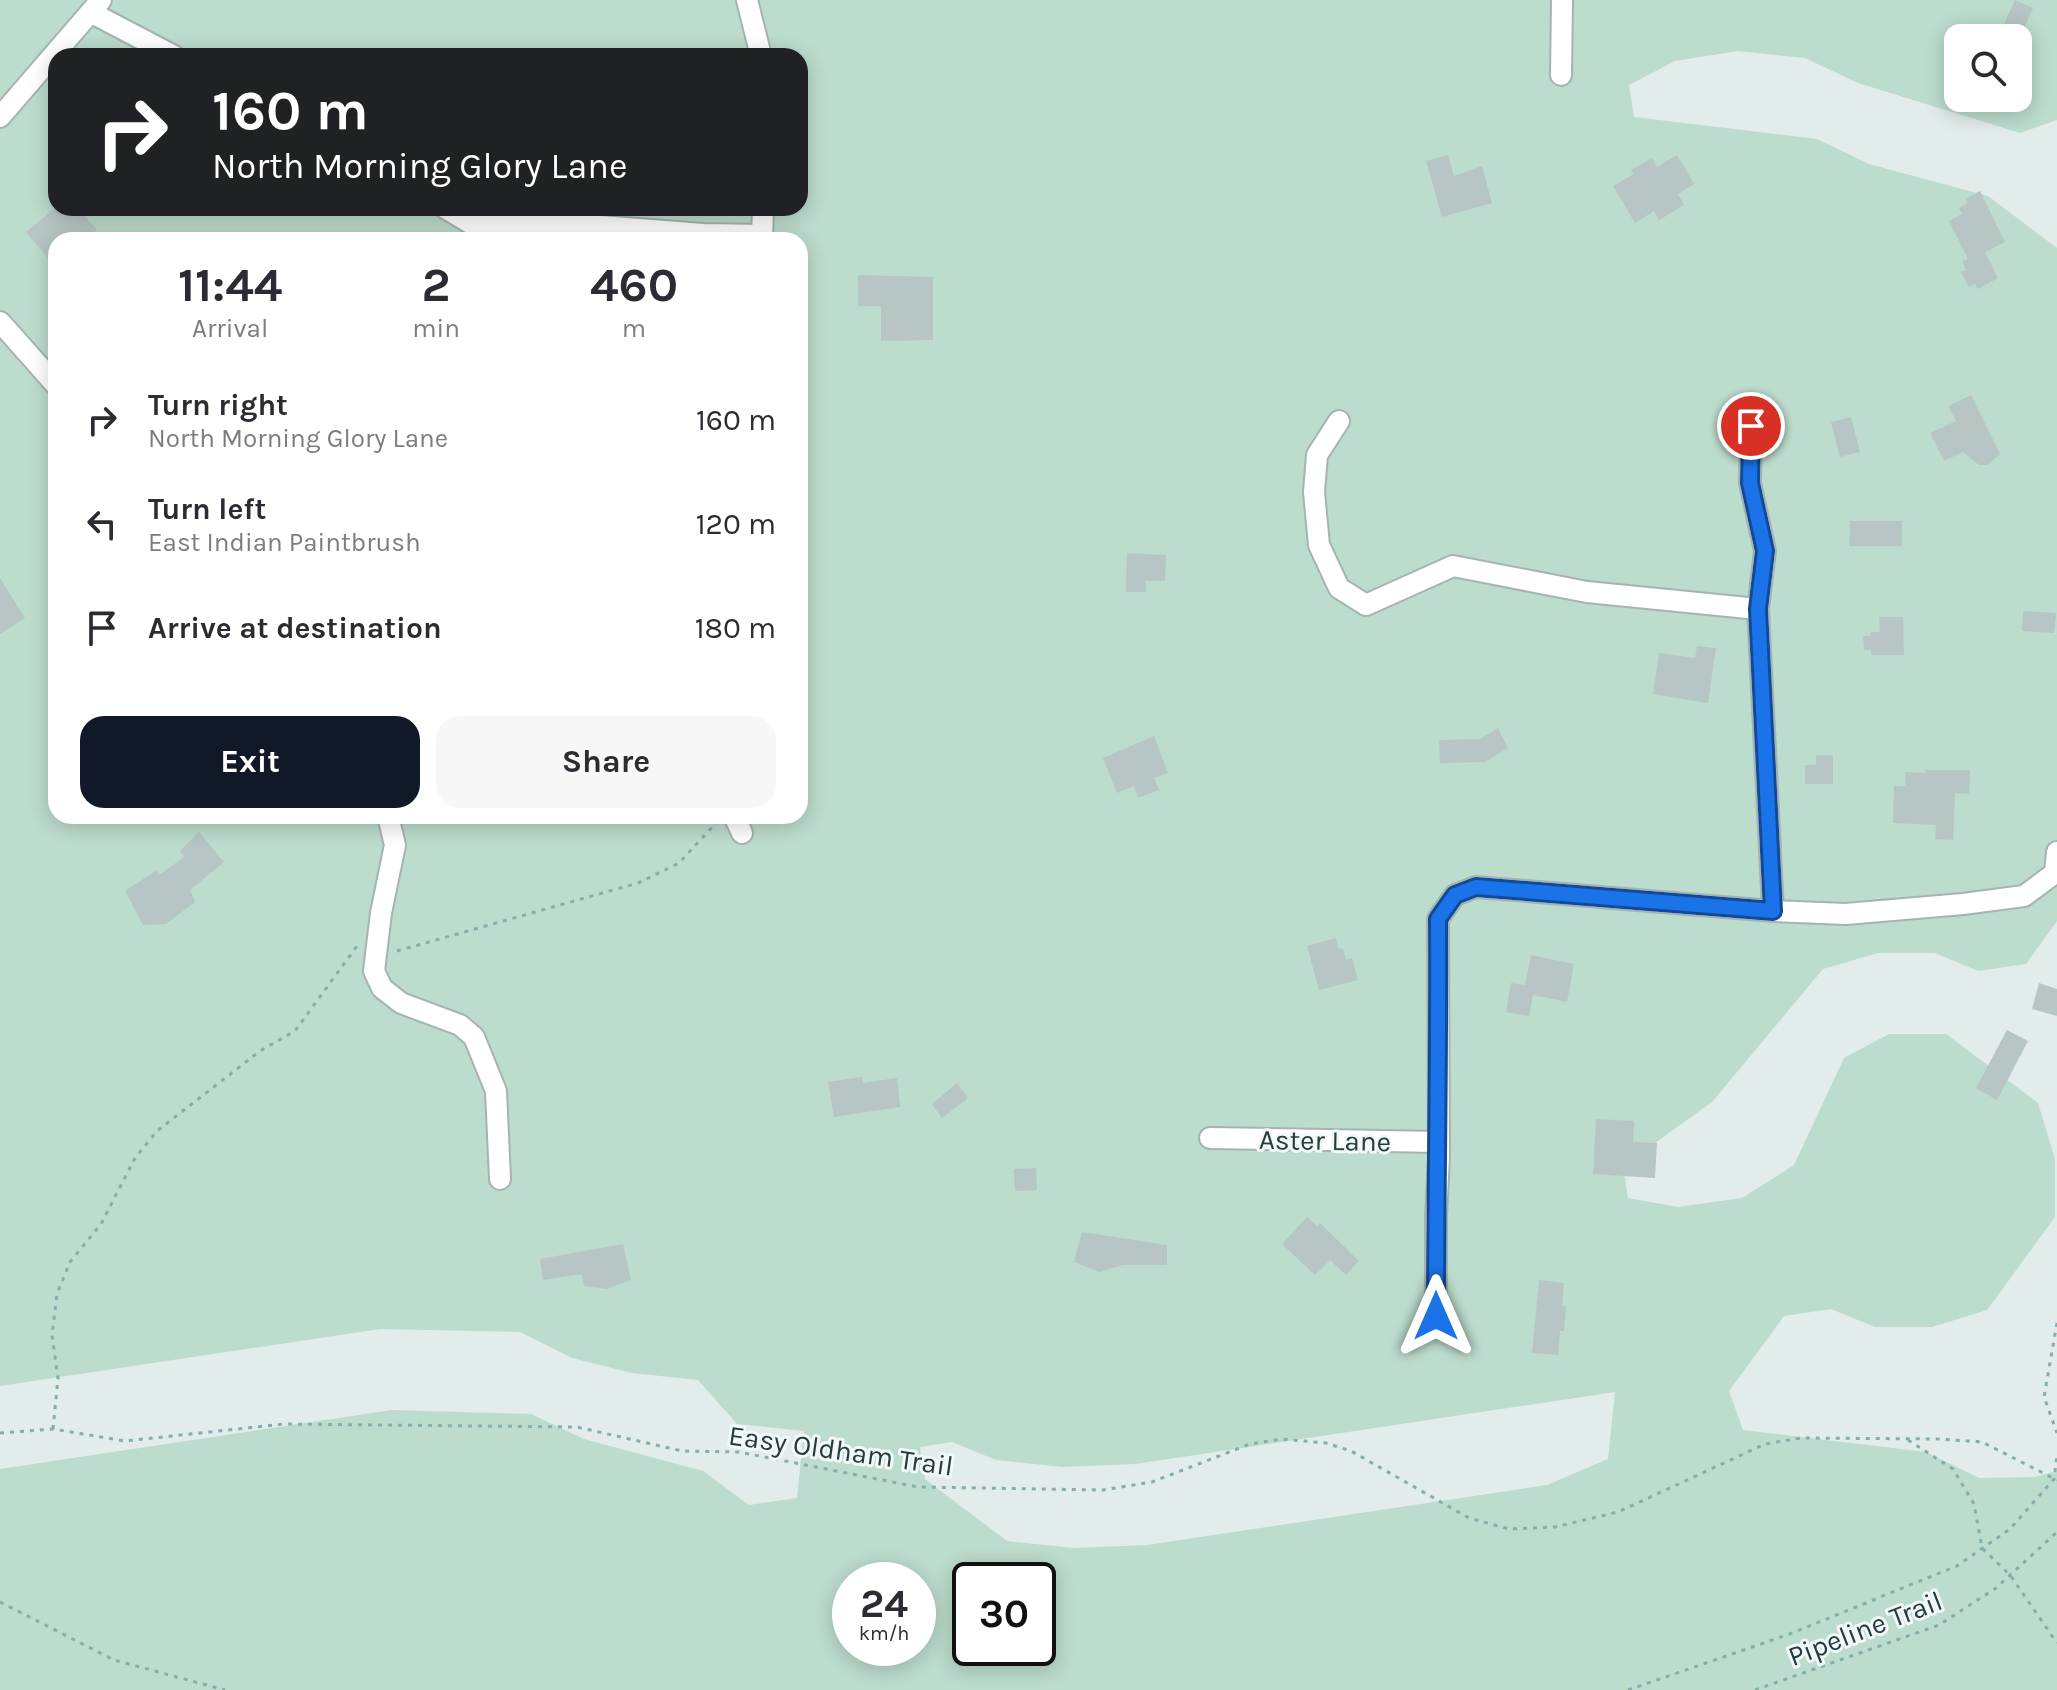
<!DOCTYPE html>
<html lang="en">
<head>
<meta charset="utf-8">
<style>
	body { margin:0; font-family:Karla,sans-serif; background:#f7f7f7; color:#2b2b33; height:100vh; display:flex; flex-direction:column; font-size:30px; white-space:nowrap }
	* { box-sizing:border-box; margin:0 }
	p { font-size:26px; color:#7c7c81 }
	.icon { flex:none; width:44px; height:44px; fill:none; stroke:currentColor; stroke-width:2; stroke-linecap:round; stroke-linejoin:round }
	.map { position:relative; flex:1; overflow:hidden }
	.details { position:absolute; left:48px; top:232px; width:760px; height:592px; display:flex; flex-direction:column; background:#fff; border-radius:24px; box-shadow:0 4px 20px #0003 }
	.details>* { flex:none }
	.hud { position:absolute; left:48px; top:48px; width:760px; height:168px; border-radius:24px; box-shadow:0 4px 20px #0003; background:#202124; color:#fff; overflow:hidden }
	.controls { position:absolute; left:1944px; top:24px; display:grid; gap:16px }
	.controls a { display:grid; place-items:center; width:88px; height:88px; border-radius:16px; background:#fff; box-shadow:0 4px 20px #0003; font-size:40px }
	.speed { position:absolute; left:832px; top:1562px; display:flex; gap:16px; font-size:40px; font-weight:700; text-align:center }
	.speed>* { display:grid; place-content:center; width:104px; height:104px; border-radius:50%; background:#fff; box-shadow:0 4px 20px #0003; line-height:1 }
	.speed small { font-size:20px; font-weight:400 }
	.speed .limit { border:4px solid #111; border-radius:12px; background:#fff; color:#111 }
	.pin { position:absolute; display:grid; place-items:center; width:68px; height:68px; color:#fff; margin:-34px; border:4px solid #fff; border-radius:50%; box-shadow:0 2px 8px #0007 }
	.me { position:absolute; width:88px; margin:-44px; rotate:0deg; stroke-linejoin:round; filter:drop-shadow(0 0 6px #0008) }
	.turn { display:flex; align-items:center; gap:28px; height:168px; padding:0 32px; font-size:36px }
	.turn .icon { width:104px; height:104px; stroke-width:2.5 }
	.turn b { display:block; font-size:56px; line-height:68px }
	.eta { display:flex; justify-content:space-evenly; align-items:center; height:136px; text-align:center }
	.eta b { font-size:48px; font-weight:700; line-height:56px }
	.button { display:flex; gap:16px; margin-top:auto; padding:16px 32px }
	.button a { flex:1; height:92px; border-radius:24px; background:#111827; color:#fff; font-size:32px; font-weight:700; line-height:92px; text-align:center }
	.button a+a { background:#f7f7f7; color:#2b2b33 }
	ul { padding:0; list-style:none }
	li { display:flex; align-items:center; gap:24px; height:104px; padding:0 32px }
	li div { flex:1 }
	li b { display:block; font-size:30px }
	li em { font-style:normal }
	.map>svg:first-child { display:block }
</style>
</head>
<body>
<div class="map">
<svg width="2057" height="1690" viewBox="0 0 2057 1690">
	<rect width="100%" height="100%" fill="#e2ecea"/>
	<path fill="#bcdccd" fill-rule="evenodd" d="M0,0H2057V120L2020,133L1858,83L1805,58L1738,51L1675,61L1629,85L1634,117L1817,139L1869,164L1988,196L2057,248V921L2026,964L1978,971L1935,953H1878L1823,969L1712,1102L1623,1166L1628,1198L1678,1207L1742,1198L1794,1165L1844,1058L1889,1034H1946L2038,1103L2055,1159V1217L1987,1310L1932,1327H1875L1831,1309L1784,1316L1729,1391L1743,1430L1926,1452L1979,1478L2035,1477L2057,1471V1690H0V1469L392,1410L531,1414L584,1439L703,1471L749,1505L797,1498L804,1431L737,1424L698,1380L632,1373L572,1358L520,1332L380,1329L0,1386ZM1958,38H2018V98H1958ZM56,56H800V208H56ZM56,240H800V816H56ZM1615,1392L1608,1459L1547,1485L1147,1545L1074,1548L1007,1541L925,1479L920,1447L952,1442L996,1460L1062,1467L1135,1464ZM850,1580H918V1648H850ZM970,1580H1038V1648H970Z"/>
	<g fill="#b7c6c4">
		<polygon points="2015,0 2033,8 2020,37 2002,29"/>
		<polygon points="1448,155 1454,176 1482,166 1492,203 1442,217 1426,161"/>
		<polygon points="1677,155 1694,184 1678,194 1684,205 1659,220 1654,211 1635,223 1613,186 1634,174 1631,170 1652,158 1657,167"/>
		<polygon points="1980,191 2005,242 1985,252 1998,278 1978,289 1975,284 1969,287 1961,272 1966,270 1962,261 1968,259 1949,221 1962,214 1959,208 1968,203 1965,199"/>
		<polygon points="55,208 78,208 97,230 86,240 56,240 56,268 26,232"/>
		<polygon points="858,275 933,277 933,340 881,341 881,306 858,306"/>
		<polygon points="1971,395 2000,454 1987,465 1979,465 1963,452 1944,461 1930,433 1956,421 1948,406"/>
		<polygon points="1851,417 1860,452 1840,457 1831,422"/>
		<polygon points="1850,521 1902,521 1902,546 1849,546"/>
		<polygon points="1127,553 1166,555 1165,581 1146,581 1146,592 1126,592"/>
		<polygon points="0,578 25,618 0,634"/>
		<polygon points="2023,611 2056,613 2054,633 2022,631"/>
		<polygon points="1879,617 1903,617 1904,655 1871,655 1871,650 1864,650 1863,636 1870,636 1871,632 1880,632"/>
		<polygon points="1697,646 1716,648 1708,703 1653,694 1659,653 1695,658"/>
		<polygon points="1498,728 1508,748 1485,762 1440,763 1439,740 1480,739"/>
		<polygon points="1154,736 1168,773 1154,778 1159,790 1138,798 1134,786 1117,793 1103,758"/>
		<polygon points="1816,755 1833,755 1833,784 1805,784 1805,765 1816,765"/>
		<polygon points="1925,770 1970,770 1969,794 1955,793 1953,840 1935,839 1936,825 1893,823 1894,786 1905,786 1906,772 1925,773"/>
		<polygon points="199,832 224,862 190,890 195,902 166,924 143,925 125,891 157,870 159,875 184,857 180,851"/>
		<polygon points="1336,938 1339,949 1343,948 1346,960 1352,958 1358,980 1319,990 1307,946"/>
		<polygon points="1531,955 1574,964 1567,1002 1533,995 1529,1016 1506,1012 1511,983 1525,985"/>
		<polygon points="2039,983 2057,989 2057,1016 2032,1009"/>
		<polygon points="2007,1030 2028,1041 1997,1100 1976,1088"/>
		<polygon points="862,1077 863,1083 897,1078 900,1107 834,1117 828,1082"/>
		<polygon points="957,1083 968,1098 942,1118 932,1104"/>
		<polygon points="1596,1119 1634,1121 1633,1142 1657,1143 1655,1178 1593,1174"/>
		<polygon points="1036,1168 1037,1190 1015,1191 1014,1169"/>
		<polygon points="1307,1217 1317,1226 1320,1223 1359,1261 1346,1275 1330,1260 1315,1275 1282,1244"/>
		<polygon points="1082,1232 1167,1245 1167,1265 1123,1265 1099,1272 1074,1262"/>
		<polygon points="623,1244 631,1280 607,1289 584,1286 582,1274 543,1280 540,1259"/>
		<polygon points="1539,1280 1564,1283 1562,1306 1566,1306 1564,1331 1560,1331 1558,1355 1532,1353"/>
	</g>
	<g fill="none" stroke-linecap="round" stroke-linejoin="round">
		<g stroke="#a5b4b2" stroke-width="24">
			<g id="street">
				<polyline points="747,0 761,56"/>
				<polyline points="92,13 174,56"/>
				<polyline points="1561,75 1562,0"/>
				<polyline points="0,117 101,0"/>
				<polyline points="445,208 475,226 600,226 703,234 762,235"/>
				<polyline points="762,240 763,208"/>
				<polyline points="0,322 56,385"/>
				<polyline points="1339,421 1317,455 1314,492 1319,545 1339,588 1366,605 1453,566 1587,592 1758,609"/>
				<polyline points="1751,426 1750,483 1765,551 1758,609 1773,911"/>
				<polyline points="388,816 395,845 381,913 374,971 382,988 401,1003 460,1025 474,1037 496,1091 500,1179"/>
				<polyline points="734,816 742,833"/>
				<polyline points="1210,1138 1439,1142"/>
				<polyline points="1436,1316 1436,1216 1439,1157 1438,919 1455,895 1476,887 1773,911 1846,914 1963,904 2024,896 2055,873 2057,852"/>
			</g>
		</g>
		<g stroke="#83aeac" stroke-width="3" stroke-dasharray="4 6" stroke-linecap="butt">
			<polyline points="397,951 638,883 679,863 717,822"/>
			<polyline points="2057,1323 2044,1397 2057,1433"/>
			<polyline points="53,1429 58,1378 52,1335 57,1294 70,1262 101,1224 135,1158 157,1131 260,1051 295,1031 357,946"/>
			<polyline points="0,1433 53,1429 125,1441 284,1424 577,1427 682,1451 739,1452 918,1487 1103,1490 1152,1482 1250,1444 1281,1439 1326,1443 1351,1451 1469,1518 1509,1529 1555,1527 1618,1512 1765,1444 1801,1438 1939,1439 1982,1442 2057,1480"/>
			<polyline points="1908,1440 1953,1469 1974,1504 1982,1548 2010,1575 2057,1643"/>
			<polyline points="0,1602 114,1660 225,1690"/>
			<polyline points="1628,1690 1787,1635 1957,1566 2010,1529 2054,1479 2057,1456"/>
			<polyline points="1755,1690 1939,1625 1996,1588 2057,1532"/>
		</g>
		<use href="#street" stroke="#fff" stroke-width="20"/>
	</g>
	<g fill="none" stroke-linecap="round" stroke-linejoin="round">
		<g stroke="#114b97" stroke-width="20">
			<path id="route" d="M1436,1316C1436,1184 1439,1052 1438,919L1455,895L1476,887L1773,911L1758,609L1765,551L1750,483L1751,426"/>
		</g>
		<use href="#route" stroke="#1a73e8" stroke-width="14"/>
	</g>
	<g text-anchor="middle" stroke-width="6" stroke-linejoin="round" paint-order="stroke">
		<g font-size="28" fill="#233c3c" stroke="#f2f8f7">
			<text transform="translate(1325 1140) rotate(1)" y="10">Aster Lane</text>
			<text transform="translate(841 1450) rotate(8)" y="10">Easy Oldham Trail</text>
			<text transform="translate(1865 1628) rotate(-21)" y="10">Pipeline Trail</text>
		</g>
	</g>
</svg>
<div class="controls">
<a><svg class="icon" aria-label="search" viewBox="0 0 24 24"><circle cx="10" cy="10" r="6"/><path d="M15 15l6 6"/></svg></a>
</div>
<div class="speed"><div>24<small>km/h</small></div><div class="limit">30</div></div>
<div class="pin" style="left:1751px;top:426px;background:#d93025"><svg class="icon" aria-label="arrive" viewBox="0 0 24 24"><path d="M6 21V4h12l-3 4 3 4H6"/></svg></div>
<svg class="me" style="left:1436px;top:1316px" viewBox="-20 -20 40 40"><path d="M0-17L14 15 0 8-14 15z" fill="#1a73e8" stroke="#fff" stroke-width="4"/></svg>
<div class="hud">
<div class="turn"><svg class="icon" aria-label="right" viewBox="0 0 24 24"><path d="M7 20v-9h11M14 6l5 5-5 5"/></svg><div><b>160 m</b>North Morning Glory Lane</div></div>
</div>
<section class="details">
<div class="eta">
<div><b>11:44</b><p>Arrival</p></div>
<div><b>2</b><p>min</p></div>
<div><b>460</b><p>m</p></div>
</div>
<ul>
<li><svg class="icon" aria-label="right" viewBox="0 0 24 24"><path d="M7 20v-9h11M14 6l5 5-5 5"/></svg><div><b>Turn right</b><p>North Morning Glory Lane</p></div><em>160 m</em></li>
<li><svg class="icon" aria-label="left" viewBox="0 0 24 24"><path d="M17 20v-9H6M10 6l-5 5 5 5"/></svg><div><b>Turn left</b><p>East Indian Paintbrush</p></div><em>120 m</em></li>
<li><svg class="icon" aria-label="arrive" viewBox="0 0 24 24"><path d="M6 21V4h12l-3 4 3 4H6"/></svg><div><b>Arrive at destination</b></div><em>180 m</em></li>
</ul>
<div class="button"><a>Exit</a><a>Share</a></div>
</section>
</div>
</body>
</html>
